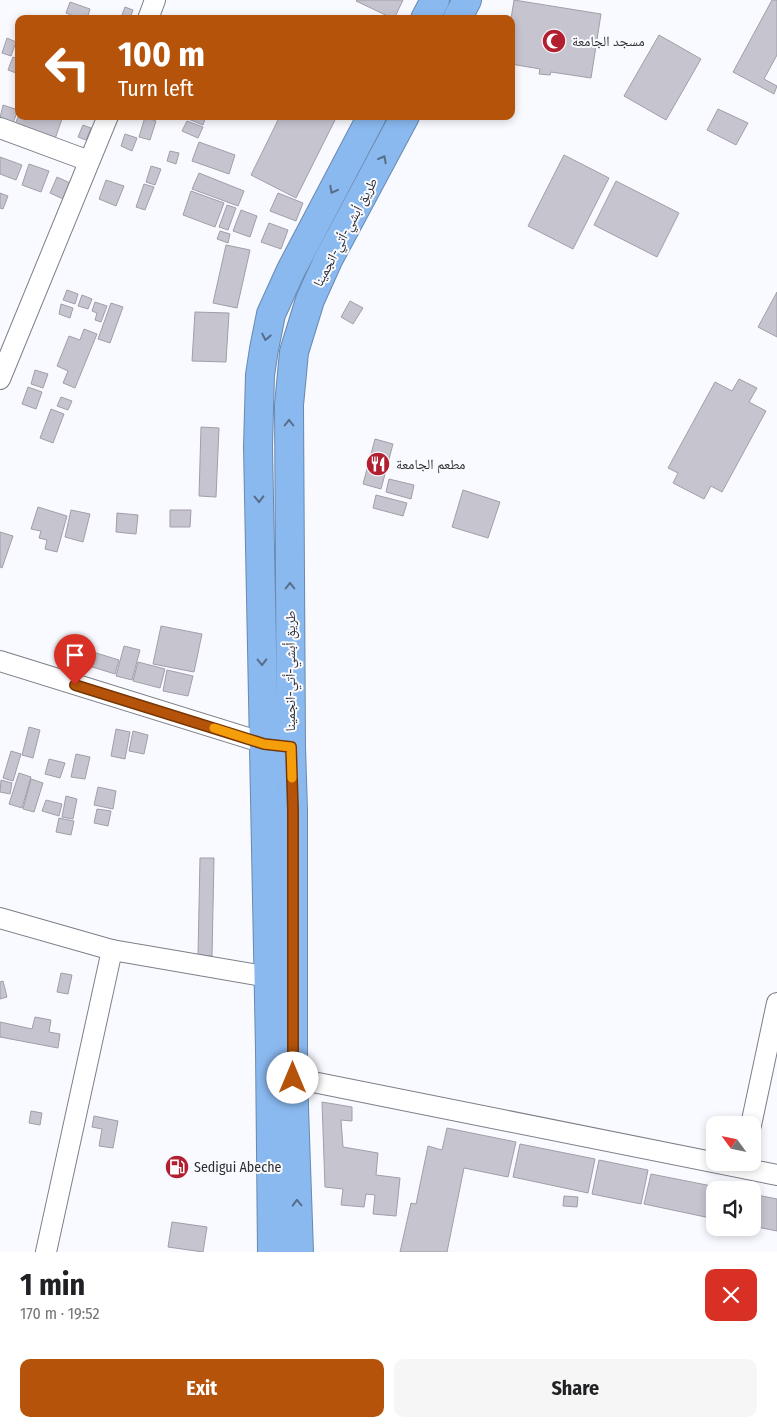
<!DOCTYPE html>
<html lang="en">
<head>
<meta charset="utf-8">
<style>
	body { margin:0; font-family:"Fira Sans Condensed","Noto Naskh Arabic",sans-serif; background:#f6f6f6; color:#202124; height:100vh; display:flex; flex-direction:column; font-size:19px; white-space:nowrap }
	* { box-sizing:border-box; margin:0 }
	p { font-size:16px; color:#757577 }
	.icon { flex:none; width:28px; height:28px; fill:none; stroke:currentColor; stroke-width:2; stroke-linecap:round; stroke-linejoin:round }
	.map { position:relative; height:1252px; overflow:hidden }
	.panel { display:flex; flex-direction:column; background:#fff; flex:1 }
	.panel>* { flex:none }
	.hud { position:absolute; left:15px; top:15px; width:500px; height:105px; border-radius:10px; box-shadow:0 2px 8px #0003; background:#b45309; color:#fff; overflow:hidden }
	.needle { width:32px; rotate:303deg }
	.tools { position:absolute; left:706px; top:1116px; display:grid; gap:10px }
	.tools a { display:grid; place-items:center; width:55px; height:55px; border-radius:10px; background:#fff; box-shadow:0 2px 8px #0003; font-size:25px }
	.pin { position:absolute; display:grid; place-items:center; width:42px; height:42px; color:#fff; margin:-51px -21px; border-radius:50% 50% 50% 0; rotate:-45deg; box-shadow:0 0 5px #0007 }
	.pin .icon { rotate:45deg }
	.me { position:absolute; width:55px; margin:-28px; rotate:0deg; stroke-linejoin:round; filter:drop-shadow(0 0 4px #0008) }
	.turn { display:flex; align-items:center; gap:18px; height:105px; padding:0 20px; font-size:22px }
	.turn .icon { width:65px; height:65px; stroke-width:2.5 }
	.turn b { display:block; font-size:35px; line-height:42px }
	.round { display:grid; place-items:center; flex:none; width:52px; height:52px; border-radius:10px; background:#f6f6f6 }
	.overview { display:flex; align-items:center; justify-content:space-between; height:85px; padding:0 20px }
	h1 { font-size:30px; font-weight:700; line-height:38px }
	.button { display:flex; gap:10px; margin-top:auto; padding:10px 20px }
	.button a { flex:1; height:58px; border-radius:10px; background:#b45309; color:#fff; font-size:20px; font-weight:700; line-height:58px; text-align:center }
	.button a+a { background:#f6f6f6; color:#202124 }
	.map>svg:first-child { display:block }
</style>
</head>
<body>
<div class="map">
<svg width="777" height="1252" viewBox="0 0 777 1252">
	<rect width="100%" height="100%" fill="#f9faff"/>
	<g fill="#c6c4cf" stroke="#a19ea9">
		<polygon points="357,0 403,0 394,19 356,1"/>
		<polygon points="514,0 601,14 591,78 551,72 550,75 539,74 540,69 511,64 511,19"/>
		<polygon points="772,0 777,0 777,55 764,79 777,86 774,94 733,72"/>
		<polygon points="70,2 90,9 87,19 81,19 66,13"/>
		<polygon points="125,7 133,10 130,18 122,15"/>
		<polygon points="659,35 701,59 666,120 624,96"/>
		<polygon points="7,38 16,42 11,56 2,53"/>
		<polygon points="13,57 19,59 19,74 8,70"/>
		<polygon points="3,105 18,110 13,123 0,118"/>
		<polygon points="718,109 748,123 736,145 707,130"/>
		<polygon points="19,115 19,116 55,116 62,119 55,139 15,124"/>
		<polygon points="181,116 206,116 203,125"/>
		<polygon points="280,116 337,116 296,198 251,175"/>
		<polygon points="145,117 156,121 150,140 139,137"/>
		<polygon points="187,121 203,127 198,138 182,131"/>
		<polygon points="83,125 91,128 86,140 78,137"/>
		<polygon points="125,134 137,138 132,151 121,146"/>
		<polygon points="199,142 235,155 229,174 192,161"/>
		<polygon points="170,151 179,153 176,164 167,161"/>
		<polygon points="564,155 609,178 573,249 528,226"/>
		<polygon points="0,157 22,165 16,180 0,174"/>
		<polygon points="29,164 49,171 41,192 22,185"/>
		<polygon points="151,166 161,169 155,185 146,182"/>
		<polygon points="199,173 244,191 238,206 192,189"/>
		<polygon points="57,177 70,183 63,199 50,193"/>
		<polygon points="106,180 124,186 116,206 99,199"/>
		<polygon points="616,181 679,213 657,257 594,225"/>
		<polygon points="144,184 154,187 145,210 136,207"/>
		<polygon points="191,191 224,203 215,227 183,215"/>
		<polygon points="0,193 8,196 3,209 0,208"/>
		<polygon points="278,193 303,203 296,221 270,211"/>
		<polygon points="227,205 236,208 228,230 219,227"/>
		<polygon points="241,210 257,216 250,237 233,231"/>
		<polygon points="269,223 288,230 281,249 261,242"/>
		<polygon points="220,231 230,234 228,243 217,239"/>
		<polygon points="226,245 250,250 237,308 213,303"/>
		<polygon points="67,290 78,294 75,304 63,300"/>
		<polygon points="777,292 777,337 758,327"/>
		<polygon points="82,295 92,299 88,309 78,306"/>
		<polygon points="350,301 363,308 353,324 341,317"/>
		<polygon points="95,302 107,306 101,322 95,320 97,313 92,311"/>
		<polygon points="111,303 123,307 110,343 98,339"/>
		<polygon points="61,304 73,308 70,318 59,314"/>
		<polygon points="195,312 229,313 226,362 192,361"/>
		<polygon points="84,329 97,334 75,388 63,383 68,371 57,366 69,336 80,340"/>
		<polygon points="35,370 48,374 43,388 31,384"/>
		<polygon points="739,379 757,388 749,402 766,411 722,492 711,486 704,499 673,483 678,473 668,468 715,382 732,391"/>
		<polygon points="28,387 42,392 36,409 22,404"/>
		<polygon points="61,397 72,401 68,410 57,406"/>
		<polygon points="51,409 64,414 53,443 40,438"/>
		<polygon points="201,427 219,428 216,497 199,496"/>
		<polygon points="375,439 393,444 381,489 363,484"/>
		<polygon points="389,479 414,485 411,499 386,492"/>
		<polygon points="463,490 500,502 488,538 452,527"/>
		<polygon points="376,495 407,503 403,516 373,508"/>
		<polygon points="38,507 67,516 57,552 45,549 47,540 39,538 41,531 31,529"/>
		<polygon points="71,510 90,514 83,542 65,537"/>
		<polygon points="170,510 191,510 190,527 170,527"/>
		<polygon points="117,513 138,515 136,534 116,532"/>
		<polygon points="0,532 13,536 2,568 0,567"/>
		<polygon points="161,626 202,634 194,672 153,664"/>
		<polygon points="124,646 140,650 132,680 116,676"/>
		<polygon points="80,648 119,660 115,674 76,662"/>
		<polygon points="138,662 165,669 160,688 133,681"/>
		<polygon points="167,670 193,676 188,696 163,691"/>
		<polygon points="29,727 40,730 33,758 22,755"/>
		<polygon points="116,729 130,732 125,759 111,756"/>
		<polygon points="133,731 148,735 144,754 129,751"/>
		<polygon points="11,751 21,754 13,781 3,778"/>
		<polygon points="76,754 90,757 85,779 71,777"/>
		<polygon points="49,759 65,763 60,778 45,774"/>
		<polygon points="19,773 31,777 22,808 9,804"/>
		<polygon points="31,779 43,783 34,812 23,809"/>
		<polygon points="1,780 12,783 10,794 0,792"/>
		<polygon points="98,787 116,791 113,809 94,805"/>
		<polygon points="66,796 77,799 73,819 62,817"/>
		<polygon points="46,800 62,804 59,816 42,811"/>
		<polygon points="97,809 111,811 108,826 94,823"/>
		<polygon points="59,818 74,821 71,835 56,832"/>
		<polygon points="200,858 214,858 212,956 198,955"/>
		<polygon points="61,973 72,975 68,994 57,992"/>
		<polygon points="3,981 7,997 0,999 0,982"/>
		<polygon points="35,1017 51,1020 49,1032 60,1034 58,1048 0,1037 0,1022 32,1029"/>
		<polygon points="322,1102 352,1107 352,1121 341,1120 343,1147 378,1153 376,1175 400,1178 396,1216 373,1214 375,1195 366,1194 364,1207 341,1205 343,1189 325,1187"/>
		<polygon points="31,1111 42,1113 40,1125 29,1123"/>
		<polygon points="94,1116 118,1121 113,1148 99,1146 102,1129 92,1127"/>
		<polygon points="447,1128 516,1142 508,1177 464,1168 447,1252 400,1252 411,1203 416,1204 428,1146 442,1150"/>
		<polygon points="520,1144 595,1159 588,1193 513,1177"/>
		<polygon points="599,1160 648,1170 641,1204 592,1194"/>
		<polygon points="651,1174 732,1190 715,1190 715,1219 644,1204"/>
		<polygon points="752,1194 777,1199 777,1231 752,1226"/>
		<polygon points="564,1196 578,1197 577,1207 563,1206"/>
		<polygon points="172,1222 207,1227 203,1252 168,1247"/>
	</g>
	<g fill="none" stroke-linecap="round" stroke-linejoin="round">
		<g stroke="#7c7f89" stroke-width="22">
			<g id="street">
				<polyline points="148,19 155,0"/>
				<polyline points="0,128 89,161"/>
				<polyline points="0,379 108,116"/>
				<polyline points="0,661 264,743 276,745"/>
				<polyline points="0,918 112,950 269,977"/>
				<polyline points="293,1078 777,1175"/>
				<polyline points="751,1125 777,1003"/>
				<polyline points="46,1252 112,950"/>
			</g>
		</g>
		<g stroke="#6989ae" stroke-width="30">
			<g id="highway">
				<polyline points="425,19 435,0"/>
				<polyline points="457,19 467,0"/>
				<polyline points="272,1252 270,1050 258,447 260,375 264,349 271,314 291,270 372,116"/>
				<polyline points="299,1252 293,1078 293,810 291,747 289,405 294,352 310,300 328,260 405,116"/>
			</g>
		</g>
		<use href="#street" stroke="#fff" stroke-width="20"/>
		<use href="#highway" stroke="#8ab9f0" stroke-width="28"/>
	</g>
	<defs><path id="oneway-chevron" d="M-2-3.5L2.5 0L-2 3.5" fill="none" stroke-width="1.6" stroke-linecap="round" stroke-linejoin="round" transform="scale(1.25)"/></defs>
	<g stroke="#576d88">
		<use href="#oneway-chevron" transform="translate(383 159) rotate(-62)"/>
		<use href="#oneway-chevron" transform="translate(333 190) rotate(118)"/>
		<use href="#oneway-chevron" transform="translate(266 337) rotate(102)"/>
		<use href="#oneway-chevron" transform="translate(289 423) rotate(-90)"/>
		<use href="#oneway-chevron" transform="translate(259 499) rotate(89)"/>
		<use href="#oneway-chevron" transform="translate(290 586) rotate(-90)"/>
		<use href="#oneway-chevron" transform="translate(262 662) rotate(89)"/>
		<use href="#oneway-chevron" transform="translate(297 1203) rotate(-92)"/>
	</g>
	<g fill="none" stroke-linecap="round" stroke-linejoin="round">
		<g stroke="#753606" stroke-width="12">
			<polyline id="route" points="75,685 264,744 291,747 293,810 293,1078"/>
		</g>
		<use href="#route" stroke="#b45309" stroke-width="9"/>
		<polyline stroke="#f59e0b" stroke-width="9" points="214,728 264,744 291,747 292,778"/>
	</g>
	<defs>
		<g id="mosque-disc" transform="scale(1.25)"><circle r="9.5" fill="#b21f31" stroke="#f9faff"/><path d="M3.5-4.9A6 6 0 1 0 3.5 4.9A5 5 0 1 1 3.5-4.9Z" fill="#fff"/></g>
		<g id="restaurant-disc" transform="scale(1.25)"><circle r="9.5" fill="#b21f31" stroke="#f9faff"/><path d="M-5-6h1v4h1v-4h1v4h1v-4h1v5L-1.5 .5V6h-2V.5L-5-1ZM5-6V6H3V1.5H1.5Q1.5-4 5-6Z" fill="#fff"/></g>
		<g id="fuel-disc" transform="scale(1.25)"><circle r="9.5" fill="#b21f31" stroke="#f9faff"/><path d="M-5.5-6h7V0h2V4h1.3V-2.5L3-4.5l.8-.8L6-3V5H2.5V1h-1V6h-7ZM-4.2-4.7v3.2H.2V-4.7Z" fill="#fff"/></g>
	</defs>
	<g fill-rule="evenodd">
		<use href="#mosque-disc" x="554" y="41"/>
		<use href="#restaurant-disc" x="378" y="464"/>
		<use href="#fuel-disc" x="177" y="1167"/>
	</g>
	<g text-anchor="middle" stroke-width="4" stroke-linejoin="round" paint-order="stroke">
		<g font-size="14" fill="#2d2f33" stroke="#f9faff" text-anchor="start">
			<text x="572" y="46">مسجد الجامعة</text>
			<text x="396" y="469">مطعم الجامعة</text>
			<text x="194" y="1172">Sedigui Abeche</text>
		</g>
		<g font-size="14" fill="#2d2f33" stroke="#f9faff">
			<text transform="translate(345 232) rotate(-62)" y="5">طريق أبشي-أتي-انجمينا</text>
			<text transform="translate(290 671) rotate(-90)" y="5">طريق أبشي-أتي-انجمينا</text>
		</g>
	</g>
</svg>
<div class="tools">
<a><svg class="needle" viewBox="-14 -14 28 28"><path d="M0-13l5 13h-10z" fill="#e53935"/><path d="M0 13l5-13h-10z" fill="#757577"/></svg></a>
<a><svg class="icon" aria-label="sound" viewBox="0 0 24 24"><path d="M4 9h4l5-4v14l-5-4H4zM17 9q2 3 0 6"/></svg></a>
</div>
<div class="pin" style="left:75px;top:685px;background:#d93025"><svg class="icon" aria-label="arrive" viewBox="0 0 24 24"><path d="M6 21V4h12l-3 4 3 4H6"/></svg></div>
<svg class="me" style="left:293px;top:1078px" viewBox="-20 -20 40 40"><circle r="19" fill="#fff"/><path d="M0-13L10 11 0 6-10 11z" fill="#b45309"/></svg>
<div class="hud">
<div class="turn"><svg class="icon" aria-label="left" viewBox="0 0 24 24"><path d="M17 20v-9H6M10 6l-5 5 5 5"/></svg><div><b>100 m</b>Turn left</div></div>
</div>
</div>
<section class="panel">
<div class="overview"><div><h1>1 min</h1><p>170 m · 19:52</p></div><a class="round" style="background:#d93025;color:#fff"><svg class="icon" aria-label="close" viewBox="0 0 24 24"><path d="M6 6l12 12M18 6L6 18"/></svg></a></div>
<div class="button"><a>Exit</a><a>Share</a></div>
</section>
</body>
</html>
